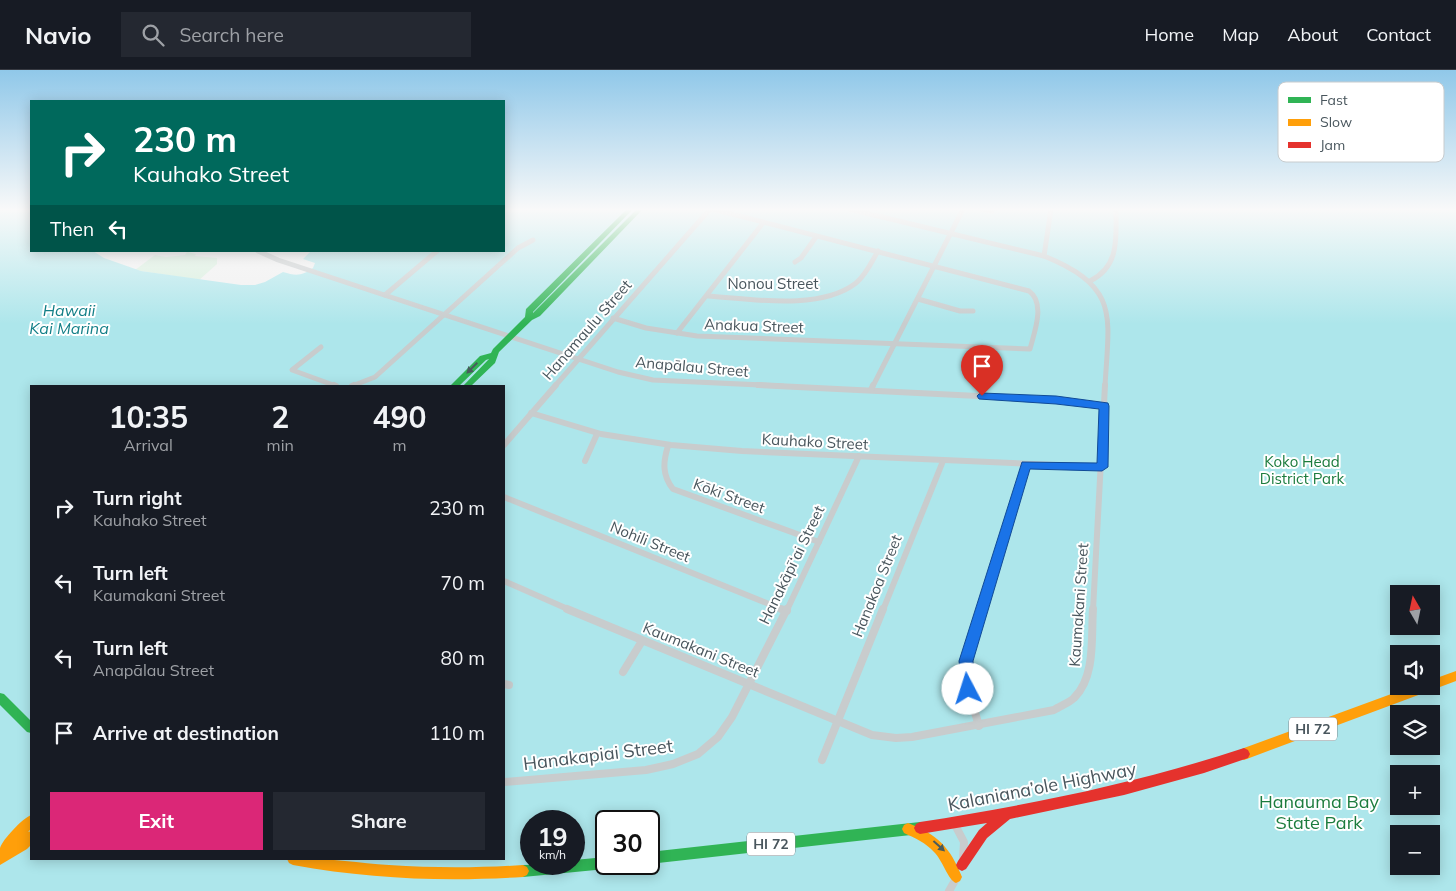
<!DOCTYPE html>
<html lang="en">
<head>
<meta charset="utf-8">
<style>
	body { margin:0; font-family:Mulish,sans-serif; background:#242831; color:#f1f3f6; height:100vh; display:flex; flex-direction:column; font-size:19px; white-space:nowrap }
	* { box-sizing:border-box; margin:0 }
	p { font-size:16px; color:#9ea1a6 }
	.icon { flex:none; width:28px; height:28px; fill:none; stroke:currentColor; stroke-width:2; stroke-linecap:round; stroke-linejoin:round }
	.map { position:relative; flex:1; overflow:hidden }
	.sheet { position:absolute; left:30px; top:315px; width:475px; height:475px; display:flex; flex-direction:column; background:#171b24; border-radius:0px; box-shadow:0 2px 12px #0003 }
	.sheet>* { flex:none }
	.banner { position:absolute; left:30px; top:30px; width:475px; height:152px; border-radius:0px; box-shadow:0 2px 12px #0003; background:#00695c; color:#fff; overflow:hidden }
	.needle { width:32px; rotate:351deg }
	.fabs { position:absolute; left:1390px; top:515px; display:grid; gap:10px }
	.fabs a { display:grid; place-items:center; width:50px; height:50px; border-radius:0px; background:#171b24; box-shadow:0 2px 12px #0003; font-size:25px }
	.speed { position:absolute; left:520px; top:740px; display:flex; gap:10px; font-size:25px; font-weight:700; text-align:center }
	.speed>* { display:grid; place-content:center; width:65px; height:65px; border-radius:50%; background:#171b24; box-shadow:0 2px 12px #0003; line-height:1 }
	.speed small { font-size:12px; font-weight:400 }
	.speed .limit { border:2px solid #111; border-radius:8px; background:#fff; color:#111 }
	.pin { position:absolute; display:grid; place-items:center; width:42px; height:42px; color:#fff; margin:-51px -21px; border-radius:50% 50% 50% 0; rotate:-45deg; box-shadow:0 0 5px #0007 }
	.pin .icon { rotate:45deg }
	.me { position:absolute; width:55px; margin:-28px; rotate:355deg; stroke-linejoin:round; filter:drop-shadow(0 0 4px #0008) }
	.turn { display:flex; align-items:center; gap:18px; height:105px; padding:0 20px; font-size:22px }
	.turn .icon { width:65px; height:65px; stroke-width:2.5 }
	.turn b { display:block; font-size:35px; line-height:42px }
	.then { display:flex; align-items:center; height:48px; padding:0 20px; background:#0003; gap:10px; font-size:19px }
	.eta { display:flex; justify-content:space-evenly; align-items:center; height:85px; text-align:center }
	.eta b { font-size:30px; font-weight:700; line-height:35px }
	.primary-button { display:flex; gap:10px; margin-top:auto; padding:10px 20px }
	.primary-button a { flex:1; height:58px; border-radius:0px; background:#db2777; color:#fff; font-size:20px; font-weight:700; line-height:58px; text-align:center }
	.primary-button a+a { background:#242831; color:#f1f3f6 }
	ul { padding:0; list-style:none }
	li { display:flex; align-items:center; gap:15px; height:75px; padding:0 20px }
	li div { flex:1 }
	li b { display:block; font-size:19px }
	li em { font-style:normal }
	header { display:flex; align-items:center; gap:30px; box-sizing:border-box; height:70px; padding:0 25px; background:#171b24; border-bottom:1px solid #363941 }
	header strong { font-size:24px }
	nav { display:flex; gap:28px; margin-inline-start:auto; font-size:18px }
	.search { width:350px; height:45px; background:#242831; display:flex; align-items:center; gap:12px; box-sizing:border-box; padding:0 18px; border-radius:0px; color:#9ea1a6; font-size:19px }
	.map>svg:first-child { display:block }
</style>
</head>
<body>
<header>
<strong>Navio</strong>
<div class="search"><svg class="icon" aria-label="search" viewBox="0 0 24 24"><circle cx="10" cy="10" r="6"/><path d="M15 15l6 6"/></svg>Search here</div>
<nav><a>Home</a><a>Map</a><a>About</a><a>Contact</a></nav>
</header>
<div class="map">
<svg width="1456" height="821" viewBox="0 0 1456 821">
	<rect width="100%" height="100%" fill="#f1f1f1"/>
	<polygon fill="#d7efdd" points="187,182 196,184 195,186 217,188 217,194 199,210 135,200 155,185 166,187 185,185"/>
	<path fill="#ade6eb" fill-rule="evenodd" d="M0,139H31V181H93L104,188L141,201L241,215H255L265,212L283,202C296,206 302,206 313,198L315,193L303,189L311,181H504V139H1456V821H0ZM31,316H504V789H31ZM1399,524H1431V556H1399ZM1399,584H1431V616H1399ZM1399,644H1431V676H1399ZM1399,704H1431V736H1399ZM531,751H574V794H531ZM606,751H649V794H606ZM1399,764H1431V796H1399Z"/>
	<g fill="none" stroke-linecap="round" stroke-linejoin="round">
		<g stroke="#c8cccd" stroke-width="5">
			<path d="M849,139L1044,186C1120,217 1109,245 1105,316"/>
			<polyline points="981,139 992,141"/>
			<polyline points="258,181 278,190 618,302 653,310 783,316"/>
			<polyline points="1044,186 1051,139"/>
			<polyline points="795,192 801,188 816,167"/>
			<path d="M1090,211C1120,196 1116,168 1116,139"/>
			<polyline points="385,225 437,181"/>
			<path d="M708,226C751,229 820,241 856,213C866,205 872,191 878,181"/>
			<polyline points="918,229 960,241 973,241"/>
			<path d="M613,248L646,258L697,266L1030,279C1034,263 1046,233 1029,221L713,139"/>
			<polyline points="677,263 763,153"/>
			<polyline points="321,277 292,300 336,316"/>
			<polyline points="352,316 375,307 518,178 533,170"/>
			<polyline points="555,316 710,139"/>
			<polyline points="873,316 963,139"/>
		</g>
		<g stroke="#c8cccd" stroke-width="6">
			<polyline points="334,315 336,316"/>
			<polyline points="758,315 1056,330 1104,336"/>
			<polyline points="352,316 354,315"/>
			<polyline points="871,320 873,315"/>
			<polyline points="531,343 601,364 671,375 742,381 1102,397"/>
			<polyline points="504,375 556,315"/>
			<path d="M668,376C663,392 662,405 673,419L819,472"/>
			<polyline points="585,391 597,364"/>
			<polyline points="504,427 784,540"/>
			<polyline points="504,511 570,540"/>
			<polyline points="787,540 859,386"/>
			<polyline points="883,540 943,391"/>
			<polyline points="982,540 1026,395"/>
			<polyline points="1093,540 1105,315"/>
		</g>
		<g stroke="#c8cccd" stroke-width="8">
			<path d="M567,539L872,665L896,668L912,667L1054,640C1060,636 1069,633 1074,628C1096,607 1091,566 1093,539"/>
			<polyline points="781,539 787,541"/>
			<polyline points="623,602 642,571"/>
			<polyline points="504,614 509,615"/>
			<polyline points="979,656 968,619 966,591 982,539"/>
			<polyline points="822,690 883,539"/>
			<polyline points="504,712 646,700 673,694 698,684 718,667 732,647 787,539"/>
			<polyline points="954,753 964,772 963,788"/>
			<polyline points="949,821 957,807"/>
		</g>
		<g fill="#30b455" fill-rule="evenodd">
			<polygon points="627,139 633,139 533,242 533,243 637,139 643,139 540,246 532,250 499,282 495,293 471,316 463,316 489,289 486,290 459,316 450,316 480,286 491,283 493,279 525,247 526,239"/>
			<polygon points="0,623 4,624 31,651 31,663 27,662 0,635"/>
			<polygon points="920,752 924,754 926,758 924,762 920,764 649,794 648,794 649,782"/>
			<polygon points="606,787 606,794 612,794 610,797 606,799 523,807 519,805 517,801 519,797 523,795 574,794 574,790"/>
		</g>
		<g fill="#ff9f0a" fill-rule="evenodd">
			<polygon points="1456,601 1456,611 1244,690 1240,688 1238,684 1240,680 1244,678 1413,616 1431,616 1431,610"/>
			<path d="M31,745V759L28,762L31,761V775L27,779L0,795C0,790 0,783 0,778C3,769 22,749 31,745Z"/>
			<path d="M908,753C938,765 950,777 962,807L960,811L956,813C948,810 942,789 934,782C926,773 915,768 904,763L902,759L904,755Z"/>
			<path d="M287,789C321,787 355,793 389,795C434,798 478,798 523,795L527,797L529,801L527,805L523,807C445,812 370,809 293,795L289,793Z"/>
		</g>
		<path fill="#e5322d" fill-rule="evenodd" d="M1244,678L1248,680L1250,684L1248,688L1204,703L1124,725L1010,749L987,768L966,799L962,801L958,799L956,795L958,791L979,760L987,753L920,764L916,762L914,758L916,754L920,752C1030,735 1138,713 1244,678Z"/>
	</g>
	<defs><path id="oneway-solid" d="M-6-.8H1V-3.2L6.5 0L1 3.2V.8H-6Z" transform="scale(1.25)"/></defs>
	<g fill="#485b5d">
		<use href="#oneway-solid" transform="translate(472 298) rotate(135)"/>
		<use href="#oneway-solid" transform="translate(939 776) rotate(42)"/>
	</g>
	<linearGradient id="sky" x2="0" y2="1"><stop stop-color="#90c8e9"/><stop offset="0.55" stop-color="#f9f9f9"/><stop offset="1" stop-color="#f9f9f9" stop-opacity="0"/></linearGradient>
	<rect width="1456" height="254" fill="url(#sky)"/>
	<polygon fill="#1a73e8" stroke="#114b97" points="982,323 1056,326 1108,333 1109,336 1108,397 1102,401 1030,399 973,591 975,619 973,624 968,626 963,624 959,591 1022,392 1097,393 1099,339 1056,334 979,329 977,326 979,324"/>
	<g text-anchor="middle" stroke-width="4" stroke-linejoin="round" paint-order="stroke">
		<g fill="#fff" stroke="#80898e" stroke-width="1">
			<rect x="1289" y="647.5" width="48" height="23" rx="4"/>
			<rect x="747" y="762.5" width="48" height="23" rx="4"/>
		</g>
		<g font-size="14" font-weight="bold" fill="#49565d">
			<text x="1313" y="664">HI 72</text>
			<text x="771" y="779">HI 72</text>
		</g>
		<g font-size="15" fill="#49565d" stroke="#fff">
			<text x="773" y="219">Nonou Street</text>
			<text transform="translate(754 256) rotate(2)" y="5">Anakua Street</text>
			<text transform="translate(587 260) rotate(-49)" y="5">Hanamaulu Street</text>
			<text transform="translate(692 297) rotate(5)" y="5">Anapālau Street</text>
			<text transform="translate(815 372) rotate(3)" y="5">Kauhako Street</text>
			<text transform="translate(729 426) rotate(20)" y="5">Kōkī Street</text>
			<text transform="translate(650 472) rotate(22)" y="5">Nohili Street</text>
			<text transform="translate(792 495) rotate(-64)" y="5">Hanakāpī‘ai Street</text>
			<text transform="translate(877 516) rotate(-68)" y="5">Hanakoa Street</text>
			<text transform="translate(1079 535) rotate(-86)" y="5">Kaumakani Street</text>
			<text transform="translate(701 580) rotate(22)" y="5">Kaumakani Street</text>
		</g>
		<g font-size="15" fill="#1c7c3e" stroke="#fff">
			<text x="1302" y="397">Koko Head<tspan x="1302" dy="17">District Park</tspan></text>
		</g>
		<g font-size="16" font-style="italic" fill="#137f87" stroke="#fff">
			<text x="69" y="246">Hawaii<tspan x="69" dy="18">Kai Marina</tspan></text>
		</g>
		<g font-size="18" fill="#49565d" stroke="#fff">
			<text transform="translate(598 685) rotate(-7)" y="6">Hanakapiai Street</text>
			<text transform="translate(1042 717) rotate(-11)" y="6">Kalaniana’ole Highway</text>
		</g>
		<g font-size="18" fill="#1c7c3e" stroke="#fff">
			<text x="1319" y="738">Hanauma Bay<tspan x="1319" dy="21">State Park</tspan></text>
		</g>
	</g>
	<rect x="1278" y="12" width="166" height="80" rx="8" fill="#fff" stroke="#c8ccce" stroke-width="1"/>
	<rect x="1288" y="27" width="23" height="6" fill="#30b455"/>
	<rect x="1288" y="49" width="23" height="7" fill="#ff9f0a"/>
	<rect x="1288" y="72" width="23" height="6" fill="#e5322d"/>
	<g font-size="14" fill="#49565d">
		<text x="1320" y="35">Fast</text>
		<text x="1320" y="57">Slow</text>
		<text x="1320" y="80">Jam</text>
	</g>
</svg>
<div class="fabs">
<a><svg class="needle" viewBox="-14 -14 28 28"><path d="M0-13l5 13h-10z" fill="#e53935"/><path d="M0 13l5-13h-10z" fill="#9ea1a6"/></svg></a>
<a><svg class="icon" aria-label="sound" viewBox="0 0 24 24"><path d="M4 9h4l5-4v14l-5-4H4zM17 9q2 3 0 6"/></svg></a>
<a><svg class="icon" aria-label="layers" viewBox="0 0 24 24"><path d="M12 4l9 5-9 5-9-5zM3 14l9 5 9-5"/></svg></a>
<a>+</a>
<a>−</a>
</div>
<div class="speed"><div>19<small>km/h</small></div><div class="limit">30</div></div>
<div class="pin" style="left:982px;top:326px;background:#d93025"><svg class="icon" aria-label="arrive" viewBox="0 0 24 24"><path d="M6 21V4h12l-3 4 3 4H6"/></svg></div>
<svg class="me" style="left:968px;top:619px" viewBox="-20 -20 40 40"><circle r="19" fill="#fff"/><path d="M0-13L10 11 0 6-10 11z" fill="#1a73e8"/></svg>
<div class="banner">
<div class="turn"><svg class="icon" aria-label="right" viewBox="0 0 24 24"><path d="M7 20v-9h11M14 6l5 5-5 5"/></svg><div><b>230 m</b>Kauhako Street</div></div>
<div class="then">Then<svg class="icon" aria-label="left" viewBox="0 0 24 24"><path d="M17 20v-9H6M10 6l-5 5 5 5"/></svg></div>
</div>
<section class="sheet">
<div class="eta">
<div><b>10:35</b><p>Arrival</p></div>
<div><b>2</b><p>min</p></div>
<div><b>490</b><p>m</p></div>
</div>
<ul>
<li><svg class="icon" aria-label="right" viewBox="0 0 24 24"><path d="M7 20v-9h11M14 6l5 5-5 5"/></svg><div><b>Turn right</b><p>Kauhako Street</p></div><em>230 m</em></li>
<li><svg class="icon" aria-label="left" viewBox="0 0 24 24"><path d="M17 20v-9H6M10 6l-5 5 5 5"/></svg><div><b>Turn left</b><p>Kaumakani Street</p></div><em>70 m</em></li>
<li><svg class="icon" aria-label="left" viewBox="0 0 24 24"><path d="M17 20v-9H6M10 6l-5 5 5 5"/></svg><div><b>Turn left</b><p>Anapālau Street</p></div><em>80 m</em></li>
<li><svg class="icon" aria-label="arrive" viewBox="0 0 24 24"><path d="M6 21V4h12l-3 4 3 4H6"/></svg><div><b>Arrive at destination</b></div><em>110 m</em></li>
</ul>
<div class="primary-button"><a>Exit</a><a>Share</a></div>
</section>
</div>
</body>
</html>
